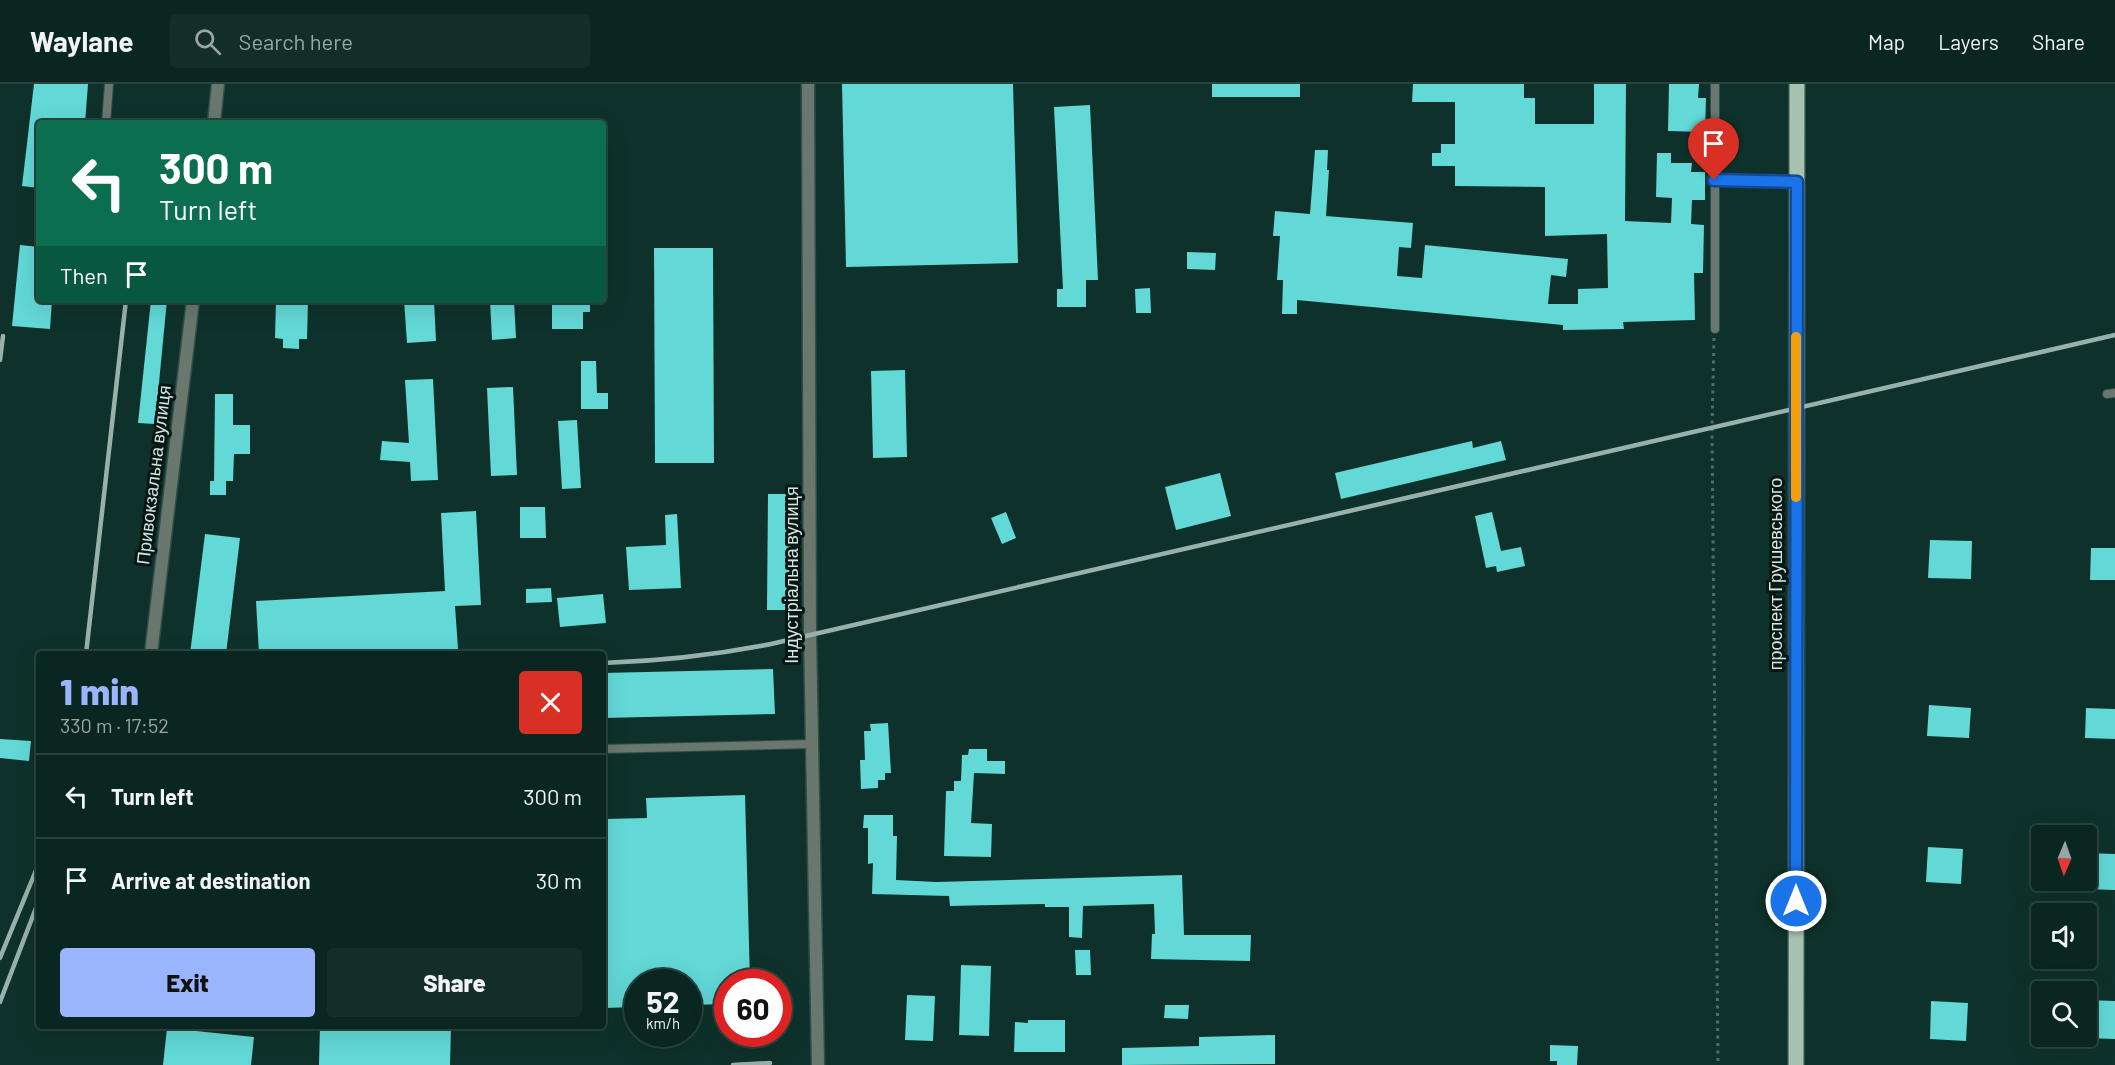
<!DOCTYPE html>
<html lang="en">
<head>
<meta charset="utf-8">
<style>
	body { margin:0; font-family:Barlow,sans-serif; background:#132e29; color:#f1f3f6; height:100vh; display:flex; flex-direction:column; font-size:22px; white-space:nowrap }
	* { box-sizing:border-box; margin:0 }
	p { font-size:20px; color:#99a5a5 }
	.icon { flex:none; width:33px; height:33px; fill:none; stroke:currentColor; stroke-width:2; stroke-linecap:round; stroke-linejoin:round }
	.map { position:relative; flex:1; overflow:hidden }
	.drawer { position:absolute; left:36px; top:567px; width:570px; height:378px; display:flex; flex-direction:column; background:#0a2620; border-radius:6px; box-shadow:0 6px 24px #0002,0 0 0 2px #2a433e }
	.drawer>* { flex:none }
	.guide { position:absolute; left:36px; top:36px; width:570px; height:183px; border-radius:6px; box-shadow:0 6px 24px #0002,0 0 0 2px #2a433e; background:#0b6e4f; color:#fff; overflow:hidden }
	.needle { width:39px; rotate:182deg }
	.controls { position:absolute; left:2031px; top:741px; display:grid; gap:12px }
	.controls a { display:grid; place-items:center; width:66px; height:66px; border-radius:6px; background:#0a2620; box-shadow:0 6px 24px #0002,0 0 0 2px #2a433e; font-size:30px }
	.speed { position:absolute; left:624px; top:885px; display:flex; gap:12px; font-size:30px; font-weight:700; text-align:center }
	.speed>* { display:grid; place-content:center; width:78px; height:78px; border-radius:50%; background:#0a2620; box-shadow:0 6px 24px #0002,0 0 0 2px #2a433e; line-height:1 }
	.speed small { font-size:15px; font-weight:400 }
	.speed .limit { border:9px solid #d22; background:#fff; color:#111 }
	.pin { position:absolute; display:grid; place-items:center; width:51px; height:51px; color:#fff; margin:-62px -26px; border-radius:50% 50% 50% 0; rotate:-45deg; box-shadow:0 0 6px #0007 }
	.pin .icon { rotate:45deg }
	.me { position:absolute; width:66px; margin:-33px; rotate:0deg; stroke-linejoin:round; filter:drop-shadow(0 0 4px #0008) }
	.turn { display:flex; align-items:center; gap:21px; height:126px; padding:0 24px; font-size:27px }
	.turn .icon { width:78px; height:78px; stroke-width:2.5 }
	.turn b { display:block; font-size:42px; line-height:51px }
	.then { display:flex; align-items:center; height:57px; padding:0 24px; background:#0003; gap:12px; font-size:22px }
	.round { display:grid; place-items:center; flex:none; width:63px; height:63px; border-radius:6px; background:#132e29 }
	.overview { display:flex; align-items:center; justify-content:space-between; height:102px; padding:0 24px }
	h1 { font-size:36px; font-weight:800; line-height:45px; color:#9bb5fd }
	.action { display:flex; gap:12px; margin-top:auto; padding:12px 24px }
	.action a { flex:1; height:69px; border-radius:6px; background:#9bb5fd; color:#111; font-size:24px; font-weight:800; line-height:69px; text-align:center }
	.action a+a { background:#132e29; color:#f1f3f6 }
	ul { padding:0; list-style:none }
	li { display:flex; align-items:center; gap:18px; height:84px; padding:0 24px; border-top:2px solid #2a433e }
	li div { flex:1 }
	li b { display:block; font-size:22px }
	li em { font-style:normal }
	header { display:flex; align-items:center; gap:36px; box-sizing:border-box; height:84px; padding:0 30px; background:#0a2620; border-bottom:2px solid #2a433e }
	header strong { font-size:28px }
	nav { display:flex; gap:33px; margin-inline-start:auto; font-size:21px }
	.search { width:420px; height:54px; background:#132e29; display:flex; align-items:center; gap:15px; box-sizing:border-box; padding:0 21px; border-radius:6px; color:#99a5a5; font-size:22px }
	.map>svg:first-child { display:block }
</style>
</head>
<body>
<header>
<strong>Waylane</strong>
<div class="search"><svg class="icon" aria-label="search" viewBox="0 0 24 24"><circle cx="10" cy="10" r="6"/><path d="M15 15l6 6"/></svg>Search here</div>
<nav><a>Map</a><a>Layers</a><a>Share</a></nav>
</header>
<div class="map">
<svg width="2115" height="981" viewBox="0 0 2115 981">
	<rect width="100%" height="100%" fill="#0e322b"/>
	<g fill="#62d8d7">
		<polygon points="34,0 88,0 85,39 39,39 39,104 22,102"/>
		<polygon points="842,0 1013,0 1018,179 846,183"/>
		<rect x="1212" y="0" width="88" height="13"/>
		<polygon points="1413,0 1524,0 1524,14 1535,14 1535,40 1594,40 1594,0 1626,0 1625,137 1671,139 1672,114 1656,113 1657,69 1671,69 1671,79 1692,79 1691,88 1705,88 1705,116 1692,116 1691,140 1704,141 1703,189 1694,189 1695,236 1623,238 1624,245 1563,246 1563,241 1297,216 1297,230 1282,230 1283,196 1277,196 1280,152 1273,152 1275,127 1310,130 1315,66 1328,66 1327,86 1329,86 1326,132 1413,139 1411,164 1399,163 1397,192 1422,194 1425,161 1568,175 1566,193 1551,191 1548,220 1578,220 1578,205 1608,204 1607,150 1545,152 1545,103 1455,102 1455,82 1432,82 1432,69 1441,69 1441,60 1455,60 1455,18 1412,18"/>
		<polygon points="1669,0 1699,0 1698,14 1706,14 1705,48 1668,47"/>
		<polygon points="1090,21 1098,196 1086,196 1086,223 1057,223 1057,205 1063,205 1054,23"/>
		<polygon points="20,161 39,163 39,216 52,216 50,245 12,242"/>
		<polygon points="654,164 713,164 714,379 655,379"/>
		<polygon points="1187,168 1216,169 1215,186 1187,185"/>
		<polygon points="1150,204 1151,229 1136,229 1135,205"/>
		<polygon points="151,216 167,216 155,340 138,339"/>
		<polygon points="276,216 308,216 307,255 299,255 299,265 283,264 283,255 275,254"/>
		<polygon points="404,216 434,216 436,257 407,259"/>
		<polygon points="490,216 514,216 516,254 492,256"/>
		<polygon points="552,216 590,216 590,228 583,228 583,245 552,245"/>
		<polygon points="581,277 596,277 597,309 608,309 608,325 581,325"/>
		<polygon points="905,286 907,373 873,374 871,287"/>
		<polygon points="433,295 438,396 411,397 410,378 380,376 382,357 409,359 405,296"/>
		<polygon points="513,303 517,391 491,392 487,304"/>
		<polygon points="215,310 233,310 233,341 250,341 250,370 234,370 233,397 214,397"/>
		<polygon points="577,336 581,404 562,405 558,337"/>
		<polygon points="1472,357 1473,364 1501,357 1506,376 1341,415 1335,389"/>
		<polygon points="1220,389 1231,432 1176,446 1165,403"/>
		<rect x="210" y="397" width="16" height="14"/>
		<polygon points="768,410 791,410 790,526 767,526"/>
		<polygon points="520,423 545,423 546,454 520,454"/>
		<polygon points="476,427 481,521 455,522 458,565 362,570 259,570 256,517 445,507 441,429"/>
		<polygon points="1006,428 1016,454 1002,460 991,434"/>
		<polygon points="1492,428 1501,467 1521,463 1525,482 1497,488 1496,482 1486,484 1475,432"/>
		<polygon points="677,430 681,504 629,506 626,463 666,461 665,431"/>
		<polygon points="205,450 240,454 226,570 190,570"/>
		<polygon points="1930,456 1972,457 1971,495 1928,494"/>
		<polygon points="2091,464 2115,464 2115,496 2090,496"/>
		<polygon points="551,504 552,518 526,519 526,505"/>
		<polygon points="603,510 606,539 560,543 557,514"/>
		<polygon points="773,585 775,630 603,634 603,589"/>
		<polygon points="1929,621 1971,624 1969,654 1927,652"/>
		<polygon points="2086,624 2115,625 2115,655 2085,654"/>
		<polygon points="888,639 891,689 885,689 885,696 878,696 878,704 861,705 860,676 865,676 864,647 871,647 870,640"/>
		<polygon points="0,655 31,657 29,677 0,674"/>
		<polygon points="969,665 987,665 987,677 1005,677 1005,690 974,689 971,739 992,740 991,773 944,772 946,707 954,707 954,697 961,697 962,671 968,671"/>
		<polygon points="745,711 750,898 728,898 728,920 688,921 688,898 638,898 638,923 603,924 603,865 608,864 605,735 647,734 646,714"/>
		<polygon points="864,731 893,731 893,752 897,752 896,796 936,798 1182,791 1184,851 1251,851 1250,877 1151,875 1152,850 1155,850 1154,820 1083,822 1082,854 1069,853 1069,823 1045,823 1045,820 950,822 949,812 872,810 873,779 868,780 868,744 863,744"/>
		<polygon points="1928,763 1963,765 1961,800 1926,798"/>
		<polygon points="2086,769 2115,770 2115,806 2086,805"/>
		<polygon points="1075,866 1090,866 1091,891 1076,891"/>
		<polygon points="961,881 991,882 989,952 959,951"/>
		<polygon points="907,911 935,912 933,957 905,956"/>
		<polygon points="2086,916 2115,917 2115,955 2086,954"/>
		<polygon points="1931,917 1968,919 1966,957 1930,955"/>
		<polygon points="1165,921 1189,921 1188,935 1164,934"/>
		<polygon points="1028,936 1065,936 1065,968 1014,968 1015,938 1028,939"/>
		<polygon points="320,942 451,942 450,981 319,981"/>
		<polygon points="167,944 254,953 251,981 163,981"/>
		<polygon points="1275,951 1275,980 1122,981 1122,964 1199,962 1199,953"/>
		<polygon points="1550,961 1578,962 1577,981 1557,981 1557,977 1550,977"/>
	</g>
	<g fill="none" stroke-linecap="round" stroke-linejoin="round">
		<g stroke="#2e4f48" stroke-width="10">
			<g id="service">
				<polyline points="1715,0 1715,245"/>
				<polyline points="106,39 109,0"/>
				<polyline points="1714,96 1797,98"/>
				<polyline points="2107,310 2115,309"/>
				<polyline points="603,665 812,660"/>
			</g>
		</g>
		<g stroke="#2e4f48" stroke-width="15">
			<g id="minor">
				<polyline points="808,0 810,551 818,981"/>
				<polyline points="214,39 218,0"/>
				<polyline points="151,570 193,216"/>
			</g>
		</g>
		<g stroke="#2e4f48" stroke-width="18">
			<polyline id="primary" points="1796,981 1797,0"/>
		</g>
		<polyline stroke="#4f6e67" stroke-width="3" stroke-dasharray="3 4.5" stroke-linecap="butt" points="1714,254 1712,344 1718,981"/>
		<use href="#service" stroke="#6a776e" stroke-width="8"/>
		<use href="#minor" stroke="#6a776e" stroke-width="12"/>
		<use href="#primary" stroke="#a7c2b2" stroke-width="15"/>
		<g stroke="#99b1ab" stroke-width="4.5">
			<polyline points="0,276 3,252"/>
			<polyline points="86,570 126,216"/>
			<path d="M603,579C660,577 715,571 771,560L2115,251"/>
			<polyline points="0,874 39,779"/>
			<polyline points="0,918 39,816"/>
			<polyline points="733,981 770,979"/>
		</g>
	</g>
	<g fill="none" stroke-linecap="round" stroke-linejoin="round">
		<g stroke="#114b97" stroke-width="15">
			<polyline id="route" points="1714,96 1797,98 1796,817"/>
		</g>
		<use href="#route" stroke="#1a73e8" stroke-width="10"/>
		<polyline stroke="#f59e0b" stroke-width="10" points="1796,413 1796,253"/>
	</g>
	<g text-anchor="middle" stroke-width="6" stroke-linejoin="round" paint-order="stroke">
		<g font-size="18" fill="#d3e6e1" stroke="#081713">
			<text transform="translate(154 391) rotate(-83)" y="6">Привокзальна вулиця</text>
			<text transform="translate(1776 490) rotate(-90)" y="6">проспект Грушевського</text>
			<text transform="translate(792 491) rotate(-90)" y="6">Індустріальна вулиця</text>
		</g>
	</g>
</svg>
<div class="controls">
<a><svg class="needle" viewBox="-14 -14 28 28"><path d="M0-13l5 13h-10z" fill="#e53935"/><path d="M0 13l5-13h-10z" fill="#99a5a5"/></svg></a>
<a><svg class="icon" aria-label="sound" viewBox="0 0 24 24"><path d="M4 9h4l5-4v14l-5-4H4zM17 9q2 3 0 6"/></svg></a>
<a><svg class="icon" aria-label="search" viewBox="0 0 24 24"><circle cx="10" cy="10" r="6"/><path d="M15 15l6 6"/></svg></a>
</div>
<div class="speed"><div>52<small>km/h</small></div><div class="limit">60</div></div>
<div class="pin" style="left:1714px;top:96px;background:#d93025"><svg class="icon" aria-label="arrive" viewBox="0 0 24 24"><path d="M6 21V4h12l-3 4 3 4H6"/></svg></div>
<svg class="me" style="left:1796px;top:817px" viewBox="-20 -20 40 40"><circle r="17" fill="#1a73e8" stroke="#fff" stroke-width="3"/><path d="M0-11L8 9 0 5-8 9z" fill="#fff"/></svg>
<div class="guide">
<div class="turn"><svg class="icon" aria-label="left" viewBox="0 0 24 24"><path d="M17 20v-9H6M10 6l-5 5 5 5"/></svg><div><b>300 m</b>Turn left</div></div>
<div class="then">Then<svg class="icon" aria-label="arrive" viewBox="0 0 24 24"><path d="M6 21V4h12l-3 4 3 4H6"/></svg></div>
</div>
<section class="drawer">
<div class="overview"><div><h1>1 min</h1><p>330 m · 17:52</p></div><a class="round" style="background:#d93025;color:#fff"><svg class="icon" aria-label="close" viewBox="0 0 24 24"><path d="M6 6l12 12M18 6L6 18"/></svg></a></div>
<ul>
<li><svg class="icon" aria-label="left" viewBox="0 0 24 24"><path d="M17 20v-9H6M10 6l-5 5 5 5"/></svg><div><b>Turn left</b></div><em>300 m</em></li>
<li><svg class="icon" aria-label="arrive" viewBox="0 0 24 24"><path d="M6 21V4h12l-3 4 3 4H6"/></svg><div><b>Arrive at destination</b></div><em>30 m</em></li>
</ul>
<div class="action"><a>Exit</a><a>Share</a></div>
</section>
</div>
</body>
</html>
